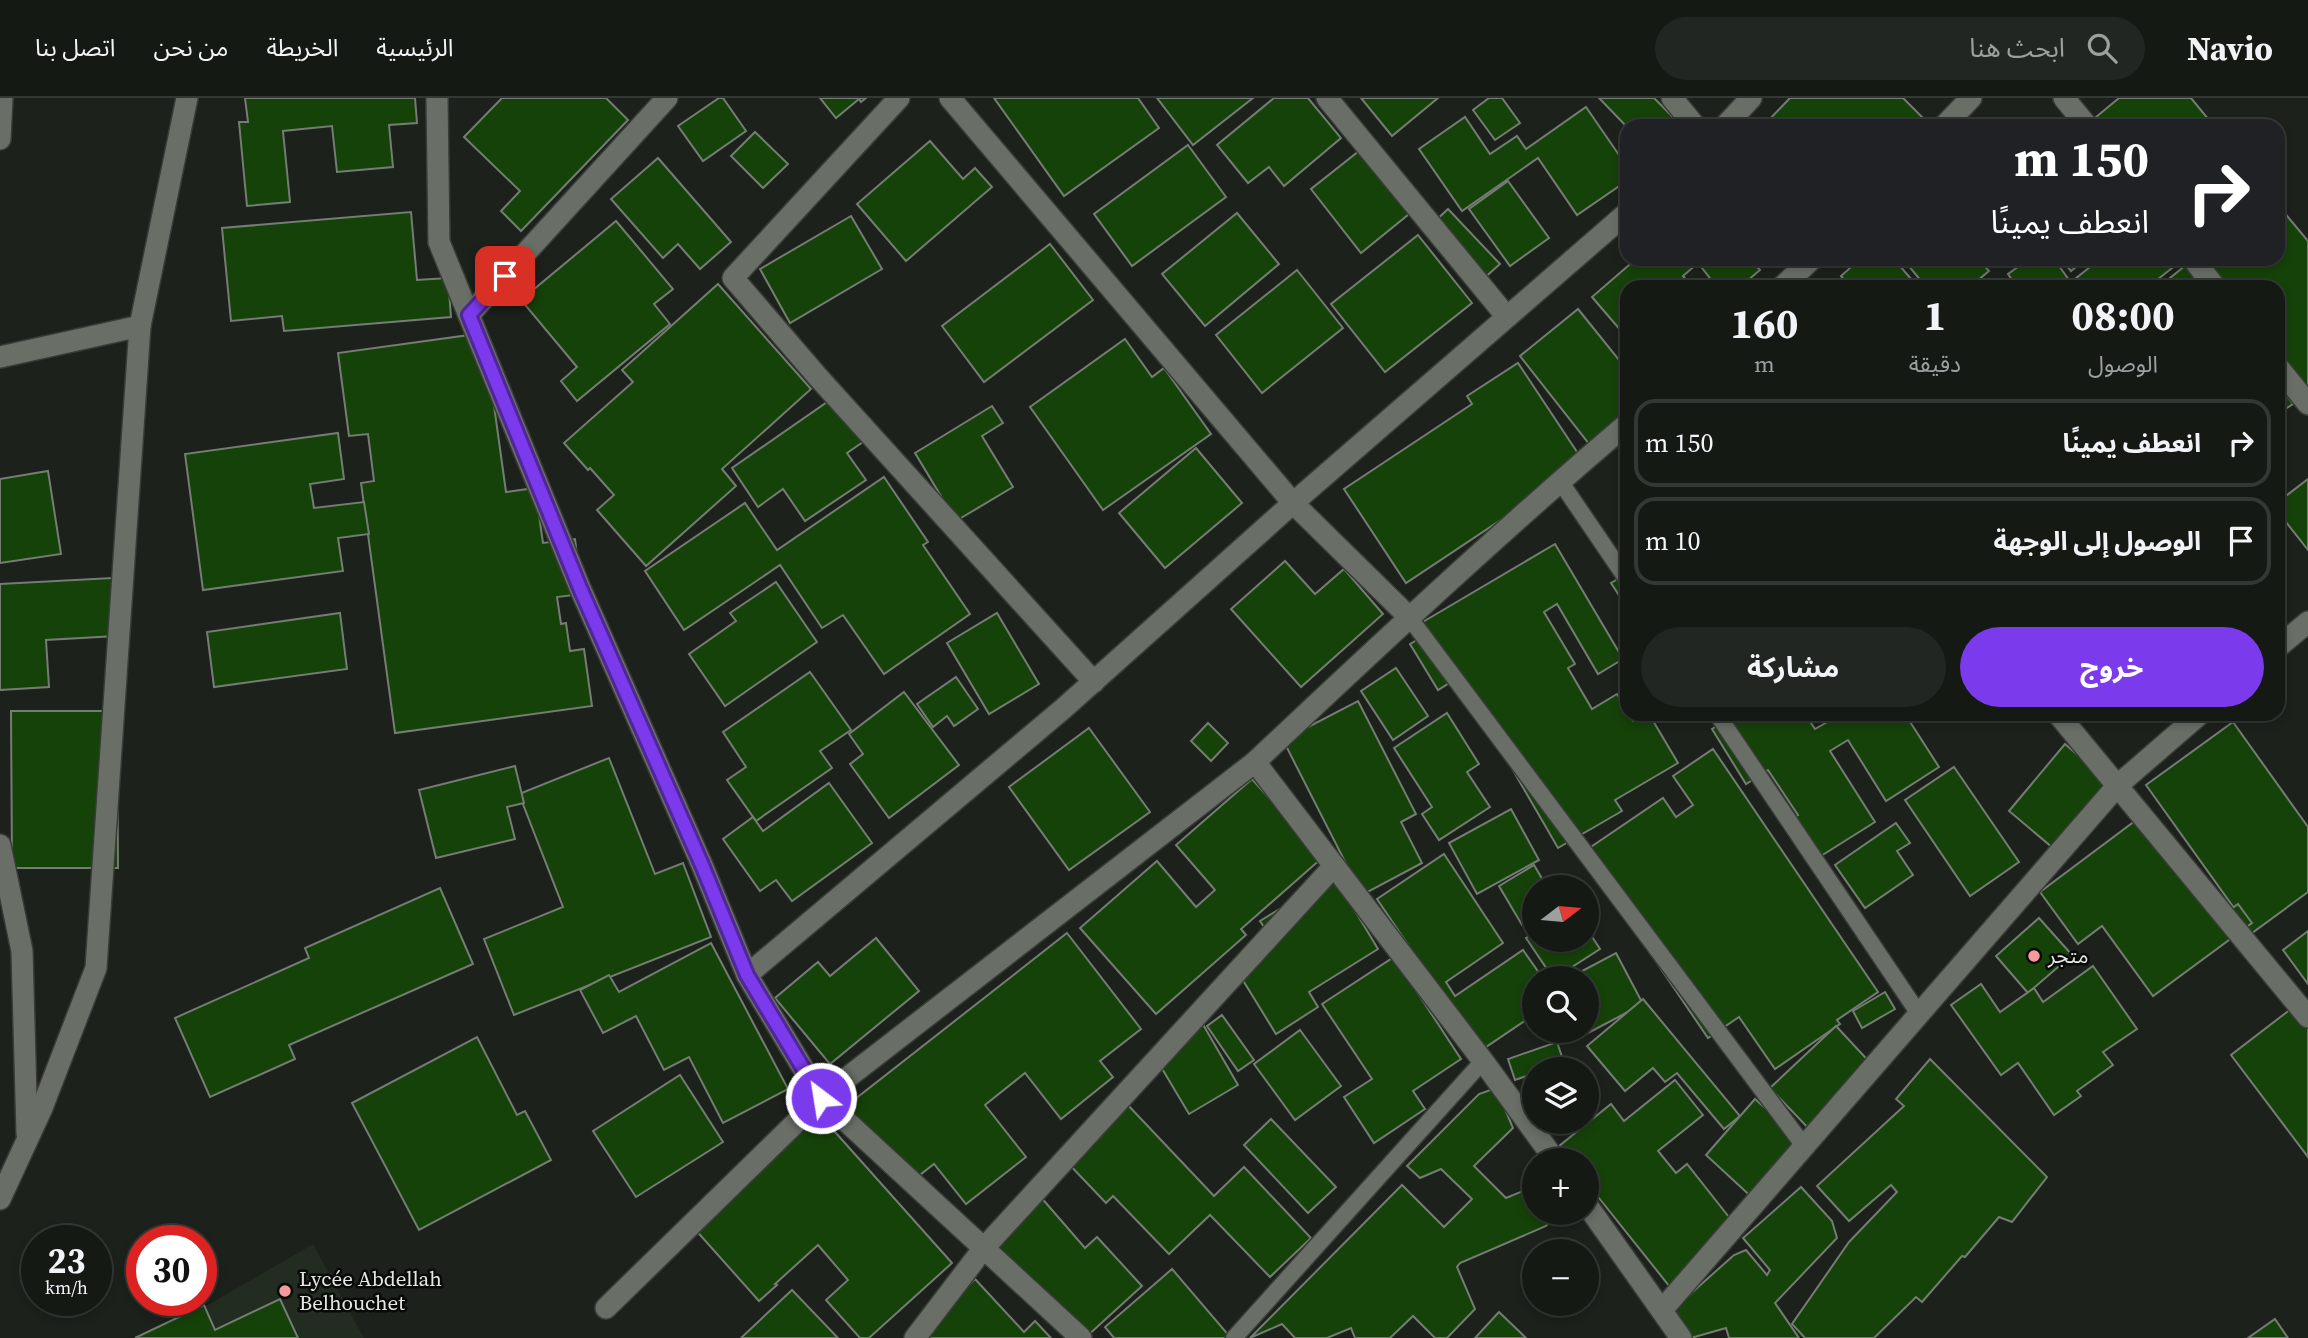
<!DOCTYPE html>
<html lang="ar">
<head>
<meta charset="utf-8">
<style>
	body { margin:0; font-family:"Source Serif 4","Noto Sans Arabic",serif; background:#222622; color:#f1f3f6; direction:rtl; height:100vh; display:flex; flex-direction:column; font-size:26px; white-space:nowrap }
	* { box-sizing:border-box; margin:0 }
	p { font-size:23px; color:#9da0a0 }
	.icon { flex:none; width:38px; height:38px; fill:none; stroke:currentColor; stroke-width:2; stroke-linecap:round; stroke-linejoin:round }
	.map { position:relative; flex:1; overflow:hidden; direction:ltr }
	.side { position:absolute; left:1620px; top:182px; width:665px; height:441px; display:flex; flex-direction:column; background:#151914; border-radius:21px; box-shadow:0 4px 10px #0003,0 0 0 2px #343834; direction:rtl }
	.side>* { flex:none }
	.top-card { position:absolute; left:1620px; top:21px; width:665px; height:147px; border-radius:21px; box-shadow:0 4px 10px #0003,0 0 0 2px #343834; direction:rtl; background:#202124; color:#fff; overflow:hidden }
	.needle { width:46px; rotate:74deg }
	.tools { position:absolute; left:1522px; top:777px; display:grid; gap:14px }
	.tools a { display:grid; place-items:center; width:77px; height:77px; border-radius:50%; background:#151914; box-shadow:0 4px 10px #0003,0 0 0 2px #343834; font-size:35px }
	.speed { position:absolute; left:21px; top:1127px; display:flex; gap:14px; font-size:35px; font-weight:700; text-align:center }
	.speed>* { display:grid; place-content:center; width:91px; height:91px; border-radius:50%; background:#151914; box-shadow:0 4px 10px #0003,0 0 0 2px #343834; line-height:1 }
	.speed small { font-size:18px; font-weight:400 }
	.speed .limit { border:10px solid #d22; background:#fff; color:#111 }
	.pin { position:absolute; display:grid; place-items:center; width:60px; height:60px; color:#fff; margin:-30px; border-radius:14px; box-shadow:0 4px 10px #0006 }
	.me { position:absolute; width:77px; margin:-38px; rotate:329deg; stroke-linejoin:round; filter:drop-shadow(0 0 5px #0008) }
	.turn { display:flex; align-items:center; gap:24px; height:147px; padding:0 21px; font-size:32px }
	.turn .icon { width:91px; height:91px; stroke-width:2.5 }
	.turn b { display:block; font-size:49px; line-height:60px }
	.eta { display:flex; justify-content:space-evenly; align-items:center; height:119px; text-align:center }
	.eta b { font-size:42px; font-weight:700; line-height:49px }
	.primary-button { display:flex; gap:14px; margin-top:auto; padding:14px 21px }
	.primary-button a { flex:1; height:80px; border-radius:42px; background:#7c3aed; color:#fff; font-size:28px; font-weight:700; line-height:80px; text-align:center }
	.primary-button a+a { background:#222622; color:#f1f3f6 }
	ul { padding:0; list-style:none }
	li { display:flex; align-items:center; gap:21px; height:88px; margin:0 14px 10px; padding:0 7px; border:4px solid #343834; border-radius:21px }
	li div { flex:1 }
	li b { display:block; font-size:26px }
	li em { font-style:normal }
	header { display:flex; align-items:center; gap:42px; box-sizing:border-box; height:98px; padding:0 35px; background:#151914; border-bottom:2px solid #343834 }
	header strong { font-size:33px }
	nav { display:flex; gap:38px; margin-inline-start:auto; font-size:24px }
	.search { width:490px; height:63px; background:#222622; display:flex; align-items:center; gap:18px; box-sizing:border-box; padding:0 24px; border-radius:38px; color:#9da0a0; font-size:26px }
	.map>svg:first-child { display:block }
</style>
</head>
<body>
<header>
<strong>Navio</strong>
<div class="search"><svg class="icon" aria-label="search" viewBox="0 0 24 24"><circle cx="10" cy="10" r="6"/><path d="M15 15l6 6"/></svg>ابحث هنا</div>
<nav><a>الرئيسية</a><a>الخريطة</a><a>من نحن</a><a>اتصل بنا</a></nav>
</header>
<div class="map">
<svg width="2308" height="1240" viewBox="0 0 2308 1240">
	<rect width="100%" height="100%" fill="#1c211b"/>
	<polygon fill="#232c21" points="313,1146 364,1240 151,1240"/>
	<g fill="#154209" stroke="#757c74" stroke-width="2">
		<polygon points="245,0 415,0 417,25 389,27 393,69 337,74 332,28 283,33 290,104 247,108 239,24 248,24"/>
		<polygon points="502,0 606,0 628,22 521,133 501,113 520,93 464,39"/>
		<polygon points="719,0 723,0 746,33 703,63 678,28"/>
		<polygon points="820,0 866,0 861,4 859,1 836,20"/>
		<polygon points="994,0 1138,0 1159,30 1064,98"/>
		<polygon points="1157,0 1253,0 1193,47"/>
		<polygon points="1274,0 1308,0 1341,40 1284,88 1269,69 1248,85 1217,47"/>
		<polygon points="1361,0 1438,0 1392,38"/>
		<polygon points="1489,0 1502,0 1520,25 1495,42 1473,12"/>
		<polygon points="1599,0 1654,0 1676,22 1670,28 1628,28 1628,30"/>
		<polygon points="1790,0 1903,0 1922,19 1913,28 1763,28"/>
		<polygon points="2119,0 2191,0 2214,28 2094,28 2090,24"/>
		<polygon points="1586,9 1628,70 1628,82 1577,117 1538,60 1462,113 1419,51 1465,19 1490,56 1517,38 1526,51"/>
		<polygon points="755,34 788,66 763,90 731,58"/>
		<polygon points="930,43 963,81 975,70 992,89 906,163 857,106"/>
		<polygon points="1188,47 1226,99 1132,168 1094,116"/>
		<polygon points="1359,53 1409,116 1361,155 1311,91"/>
		<polygon points="658,60 731,144 700,171 678,146 663,160 611,101"/>
		<polygon points="1508,83 1549,140 1510,168 1469,111"/>
		<polygon points="2278,107 2308,143 2308,291 2278,255 2278,189 2225,189 2202,161 2278,161"/>
		<polygon points="1448,111 1500,166 1482,182 1431,127"/>
		<polygon points="411,114 417,182 448,180 451,219 284,233 282,218 231,223 222,130"/>
		<polygon points="1237,115 1279,166 1205,228 1162,176"/>
		<polygon points="851,118 882,171 790,225 760,171"/>
		<polygon points="616,123 673,191 654,206 670,226 577,303 561,283 577,269 521,202"/>
		<polygon points="1418,137 1472,205 1385,274 1331,206"/>
		<polygon points="1050,146 1093,202 984,284 942,228"/>
		<polygon points="1636,161 1766,161 1757,169 1760,172 1740,189 1717,189 1698,165 1683,178 1692,189 1628,189 1628,241 1592,199"/>
		<polygon points="1860,161 1894,161 1918,189 1850,189 1841,178"/>
		<polygon points="1903,161 1978,161 1989,173 1970,189 1926,189"/>
		<polygon points="2029,161 2054,161 2074,189 2017,189 2008,176"/>
		<polygon points="2061,161 2086,161 2071,173"/>
		<polygon points="2100,161 2179,161 2181,163 2148,189 2081,189 2075,181"/>
		<polygon points="2186,167 2203,189 2159,189"/>
		<polygon points="1297,172 1343,230 1262,295 1216,237"/>
		<polygon points="718,186 811,291 722,371 736,388 646,468 597,412 614,397 590,370 588,372 564,345 633,284 622,272"/>
		<polygon points="1578,211 1628,273 1628,317 1590,347 1520,258"/>
		<polygon points="484,235 506,394 535,390 543,445 575,441 582,496 557,499 561,526 566,525 570,553 584,551 592,608 395,635 361,385 374,383 368,336 349,338 338,255"/>
		<polygon points="1125,241 1152,279 1164,270 1211,336 1103,412 1030,309"/>
		<polygon points="1518,265 1585,366 1406,485 1344,391 1472,306 1467,298"/>
		<polygon points="2278,285 2293,306 2278,316"/>
		<polygon points="833,300 863,344 847,355 866,382 805,423 783,391 758,409 732,370"/>
		<polygon points="992,308 1003,325 982,338 1013,389 956,423 915,355"/>
		<polygon points="338,335 344,381 310,386 314,410 364,404 369,436 338,440 343,473 203,492 185,356"/>
		<polygon points="1196,350 1242,405 1165,470 1119,415"/>
		<polygon points="48,373 61,456 0,465 0,381"/>
		<polygon points="884,379 928,444 923,447 970,516 884,576 843,517 822,530 780,467 684,532 645,473 745,405 777,452"/>
		<polygon points="2308,381 2308,452 2278,414 2278,404"/>
		<polygon points="1555,446 1623,561 1598,576 1557,506 1544,514 1575,566 1568,570 1592,611 1617,596 1633,623 1649,616 1678,665 1615,702 1622,713 1558,750 1459,579 1438,592 1410,546 1427,536 1421,525"/>
		<polygon points="1285,463 1315,496 1344,471 1383,516 1301,589 1231,511"/>
		<polygon points="1628,475 1628,511 1611,485"/>
		<polygon points="112,480 116,538 46,542 49,589 0,592 0,486"/>
		<polygon points="776,484 817,544 725,608 689,556 736,523 730,515"/>
		<polygon points="340,515 347,571 214,589 207,534"/>
		<polygon points="997,515 1039,586 989,616 947,545"/>
		<polygon points="1396,570 1428,618 1393,642 1361,593"/>
		<polygon points="810,574 851,632 820,653 832,670 756,723 727,682 746,669 723,634"/>
		<polygon points="956,579 978,611 954,628 947,618 933,629 917,606"/>
		<polygon points="904,594 959,667 889,720 850,666 863,656 849,636"/>
		<polygon points="1358,603 1416,716 1401,724 1422,765 1362,797 1283,642"/>
		<polygon points="11,613 117,613 118,770 12,770"/>
		<polygon points="1447,615 1479,666 1467,674 1490,709 1439,742 1422,716 1432,709 1394,650"/>
		<polygon points="1735,616 1805,616 1815,631 1836,619 1834,616 1905,616 1939,669 1886,703 1848,642 1830,653 1875,724 1813,763 1788,724 1798,717 1768,672 1746,686 1712,631"/>
		<polygon points="2233,624 2308,729 2308,794 2252,835 2146,687"/>
		<polygon points="1208,625 1228,645 1211,663 1191,643"/>
		<polygon points="1089,630 1150,714 1069,772 1009,689"/>
		<polygon points="2065,646 2108,683 2053,750 2009,713"/>
		<polygon points="1713,651 1878,894 1837,922 1840,926 1775,971 1739,919 1708,940 1582,755 1663,700 1676,719 1693,707 1673,678"/>
		<polygon points="609,660 655,776 683,765 711,839 514,917 484,841 563,809 519,696"/>
		<polygon points="515,668 524,705 507,709 515,741 436,760 419,692"/>
		<polygon points="1954,669 2019,764 1970,798 1905,702"/>
		<polygon points="1252,681 1322,760 1241,831 1246,837 1156,916 1080,830 1157,763 1196,809 1215,792 1176,747"/>
		<polygon points="829,685 872,745 792,803 776,782 760,793 723,741 753,719 763,733"/>
		<polygon points="1511,711 1539,762 1477,796 1449,745"/>
		<polygon points="2143,717 2220,820 2238,806 2252,825 2153,898 2102,828 2078,846 2040,794"/>
		<polygon points="1896,725 1910,745 1897,753 1913,777 1865,810 1835,767"/>
		<polygon points="1444,756 1503,845 1446,884 1455,898 1523,852 1542,879 1535,880 1535,884 1529,888 1535,897 1535,916 1480,953 1377,801"/>
		<polygon points="1534,767 1547,789 1535,789 1535,820 1522,827 1499,788"/>
		<polygon points="1334,778 1378,851 1309,894 1318,909 1276,936 1236,871 1275,846 1260,823"/>
		<polygon points="440,790 473,866 289,947 295,961 210,999 175,920 309,860 305,850"/>
		<polygon points="2039,820 2072,857 2028,895 1996,858"/>
		<polygon points="1587,831 1600,851 1555,880 1553,880 1526,840 1535,834 1535,842 1587,842"/>
		<polygon points="2308,833 2308,886 2283,852"/>
		<polygon points="1067,835 1141,931 1100,963 1113,979 1061,1021 1025,975 985,1007 1026,1059 966,1106 934,1066 907,1087 845,1009"/>
		<polygon points="876,840 919,893 830,966 775,900 818,864 830,878"/>
		<polygon points="711,845 788,991 723,1025 689,959 664,972 636,918 603,935 580,892 609,877 619,894"/>
		<polygon points="1616,855 1643,906 1588,935 1587,880 1569,880"/>
		<polygon points="1394,859 1461,961 1413,993 1425,1011 1374,1045 1344,999 1372,981 1322,906"/>
		<polygon points="2093,868 2137,931 2103,954 2113,967 2077,993 2081,998 2054,1017 2018,965 2001,977 1951,907 1981,886 2000,914 2034,890 2043,904"/>
		<polygon points="1885,894 1895,911 1862,930 1853,913"/>
		<polygon points="1643,901 1740,1018 1724,1031 1677,975 1665,984 1653,970 1625,993 1587,948"/>
		<polygon points="2296,907 2308,923 2308,1059 2231,957"/>
		<polygon points="1222,917 1254,962 1238,973 1207,928"/>
		<polygon points="1201,923 1238,987 1189,1016 1151,952"/>
		<polygon points="1836,928 1876,971 1811,1033 1770,990"/>
		<polygon points="1300,932 1341,988 1295,1022 1254,966"/>
		<polygon points="477,939 517,1017 525,1013 551,1062 419,1132 352,1005"/>
		<polygon points="1557,944 1564,965 1547,971 1535,971 1535,975 1515,982 1508,961"/>
		<polygon points="1930,961 2047,1079 2012,1124 1999,1119 1965,1159 1962,1158 1922,1204 1916,1199 1874,1240 1805,1240 1792,1226 1849,1144 1897,1094 1891,1087 1849,1123 1817,1088 1904,1008 1896,1001"/>
		<polygon points="680,977 723,1044 636,1099 593,1033"/>
		<polygon points="1675,982 1703,1017 1658,1053 1676,1075 1687,1066 1740,1133 1670,1189 1587,1085 1587,1062 1569,1062 1558,1049 1611,1006 1624,1023"/>
		<polygon points="1496,990 1513,1030 1474,1068 1506,1100 1535,1088 1535,1115 1549,1115 1552,1122 1546,1128 1460,1165 1457,1169 1475,1211 1447,1240 1435,1240 1413,1218 1390,1240 1355,1240 1351,1230 1327,1240 1295,1240 1282,1226 1250,1240 1402,1087 1444,1129 1472,1101 1441,1071 1420,1080 1407,1068 1479,996"/>
		<polygon points="1755,1001 1807,1047 1757,1104 1706,1057"/>
		<polygon points="1125,1004 1214,1098 1244,1069 1311,1140 1270,1179 1210,1117 1169,1156 1113,1098 1106,1105 1065,1062"/>
		<polygon points="819,1016 952,1165 869,1240 860,1240 826,1202 848,1182 818,1147 775,1186 777,1187 759,1203 693,1129"/>
		<polygon points="1271,1021 1336,1089 1308,1115 1244,1047"/>
		<polygon points="1801,1089 1832,1123 1837,1140 1775,1205 1799,1240 1729,1240 1726,1230 1691,1240 1669,1215 1734,1157 1746,1152 1767,1177 1770,1172 1743,1140"/>
		<polygon points="1039,1097 1085,1150 1097,1139 1142,1188 1085,1240 987,1145"/>
		<polygon points="1172,1171 1231,1240 1114,1240 1105,1229"/>
		<polygon points="975,1181 1024,1234 1035,1223 1051,1240 912,1240"/>
		<polygon points="792,1192 838,1240 741,1240"/>
		<polygon points="280,1201 298,1240 135,1240 204,1207 215,1232"/>
		<polygon points="1499,1214 1526,1240 1475,1240"/>
		<polygon points="2275,1221 2288,1240 2248,1240"/>
	</g>
	<g fill="none" stroke-linecap="round" stroke-linejoin="round">
		<g stroke="#383b37" stroke-width="19">
			<g id="lane">
				<polyline points="1560,383 1628,483"/>
				<polyline points="1409,519 1804,1048"/>
				<polyline points="1717,616 1919,916"/>
				<polyline points="1234,1240 1483,963"/>
			</g>
		</g>
		<g stroke="#383b37" stroke-width="24">
			<g id="street">
				<polyline points="437,0 439,144 580,490 702,767 747,877"/>
				<polyline points="899,0 733,180 818,279 1094,584"/>
				<polyline points="950,0 1293,405 1409,519"/>
				<polyline points="1327,0 1507,219"/>
				<polyline points="1672,0 1695,28"/>
				<polyline points="2064,0 2087,28"/>
				<polyline points="1725,28 1751,0"/>
				<polyline points="1944,28 1971,0"/>
				<polyline points="0,41 2,0"/>
				<polyline points="2193,161 2215,189"/>
				<polyline points="1782,189 1812,161"/>
				<polyline points="469,217 667,0"/>
				<polyline points="0,259 140,228"/>
				<polyline points="2278,269 2308,306"/>
				<polyline points="2278,549 2308,524"/>
				<polyline points="2058,616 2308,919"/>
				<polyline points="0,747 22,853 27,1036"/>
				<path d="M1555,1062L1483,963L1255,664C1377,549 1500,434 1628,325"/>
				<polyline points="0,1101 42,1010 96,870 140,228 187,0"/>
				<polyline points="1587,1107 1681,1240"/>
				<polyline points="606,1210 821,1000 1255,664"/>
				<polyline points="1662,1212 2118,687 2200,616"/>
				<polyline points="915,1240 983,1151 1334,768"/>
				<polyline points="1081,1240 821,1000 747,877 1064,610 1293,405 1628,114"/>
			</g>
		</g>
		<use href="#lane" stroke="#696f67" stroke-width="16"/>
		<use href="#street" stroke="#696f67" stroke-width="21"/>
	</g>
	<g fill="none" stroke-linecap="round" stroke-linejoin="round">
		<g stroke="#51269a" stroke-width="18">
			<polyline id="route" points="505,178 469,217 580,490 702,767 747,877 821,1000"/>
		</g>
		<use href="#route" stroke="#7c3aed" stroke-width="12"/>
	</g>
	<g fill="#f59b9c" stroke="#080a07" stroke-width="2.5">
		<circle cx="2034" cy="858" r="7"/>
		<circle cx="285" cy="1193" r="7"/>
	</g>
	<g text-anchor="middle" stroke-width="5" stroke-linejoin="round" paint-order="stroke">
		<g font-size="21" fill="#e4e7e3" stroke="#080a07" text-anchor="start">
			<text x="2048" y="865">متجر</text>
			<text x="299" y="1188">Lycée Abdellah<tspan x="299" dy="24">Belhouchet</tspan></text>
		</g>
	</g>
</svg>
<div class="tools">
<a><svg class="needle" viewBox="-14 -14 28 28"><path d="M0-13l5 13h-10z" fill="#e53935"/><path d="M0 13l5-13h-10z" fill="#9da0a0"/></svg></a>
<a><svg class="icon" aria-label="search" viewBox="0 0 24 24"><circle cx="10" cy="10" r="6"/><path d="M15 15l6 6"/></svg></a>
<a><svg class="icon" aria-label="layers" viewBox="0 0 24 24"><path d="M12 4l9 5-9 5-9-5zM3 14l9 5 9-5"/></svg></a>
<a>+</a>
<a>−</a>
</div>
<div class="speed"><div>23<small>km/h</small></div><div class="limit">30</div></div>
<div class="pin" style="left:505px;top:178px;background:#d93025"><svg class="icon" aria-label="arrive" viewBox="0 0 24 24"><path d="M6 21V4h12l-3 4 3 4H6"/></svg></div>
<svg class="me" style="left:821px;top:1000px" viewBox="-20 -20 40 40"><circle r="17" fill="#7c3aed" stroke="#fff" stroke-width="3"/><path d="M0-11L8 9 0 5-8 9z" fill="#fff"/></svg>
<div class="top-card">
<div class="turn"><svg class="icon" aria-label="right" viewBox="0 0 24 24"><path d="M7 20v-9h11M14 6l5 5-5 5"/></svg><div><b>150 m</b>انعطف يمينًا</div></div>
</div>
<section class="side">
<div class="eta">
<div><b>08:00</b><p>الوصول</p></div>
<div><b>1</b><p>دقيقة</p></div>
<div><b>160</b><p>m</p></div>
</div>
<ul>
<li><svg class="icon" aria-label="right" viewBox="0 0 24 24"><path d="M7 20v-9h11M14 6l5 5-5 5"/></svg><div><b>انعطف يمينًا</b></div><em>150 m</em></li>
<li><svg class="icon" aria-label="arrive" viewBox="0 0 24 24"><path d="M6 21V4h12l-3 4 3 4H6"/></svg><div><b>الوصول إلى الوجهة</b></div><em>10 m</em></li>
</ul>
<div class="primary-button"><a>خروج</a><a>مشاركة</a></div>
</section>
</div>
</body>
</html>
